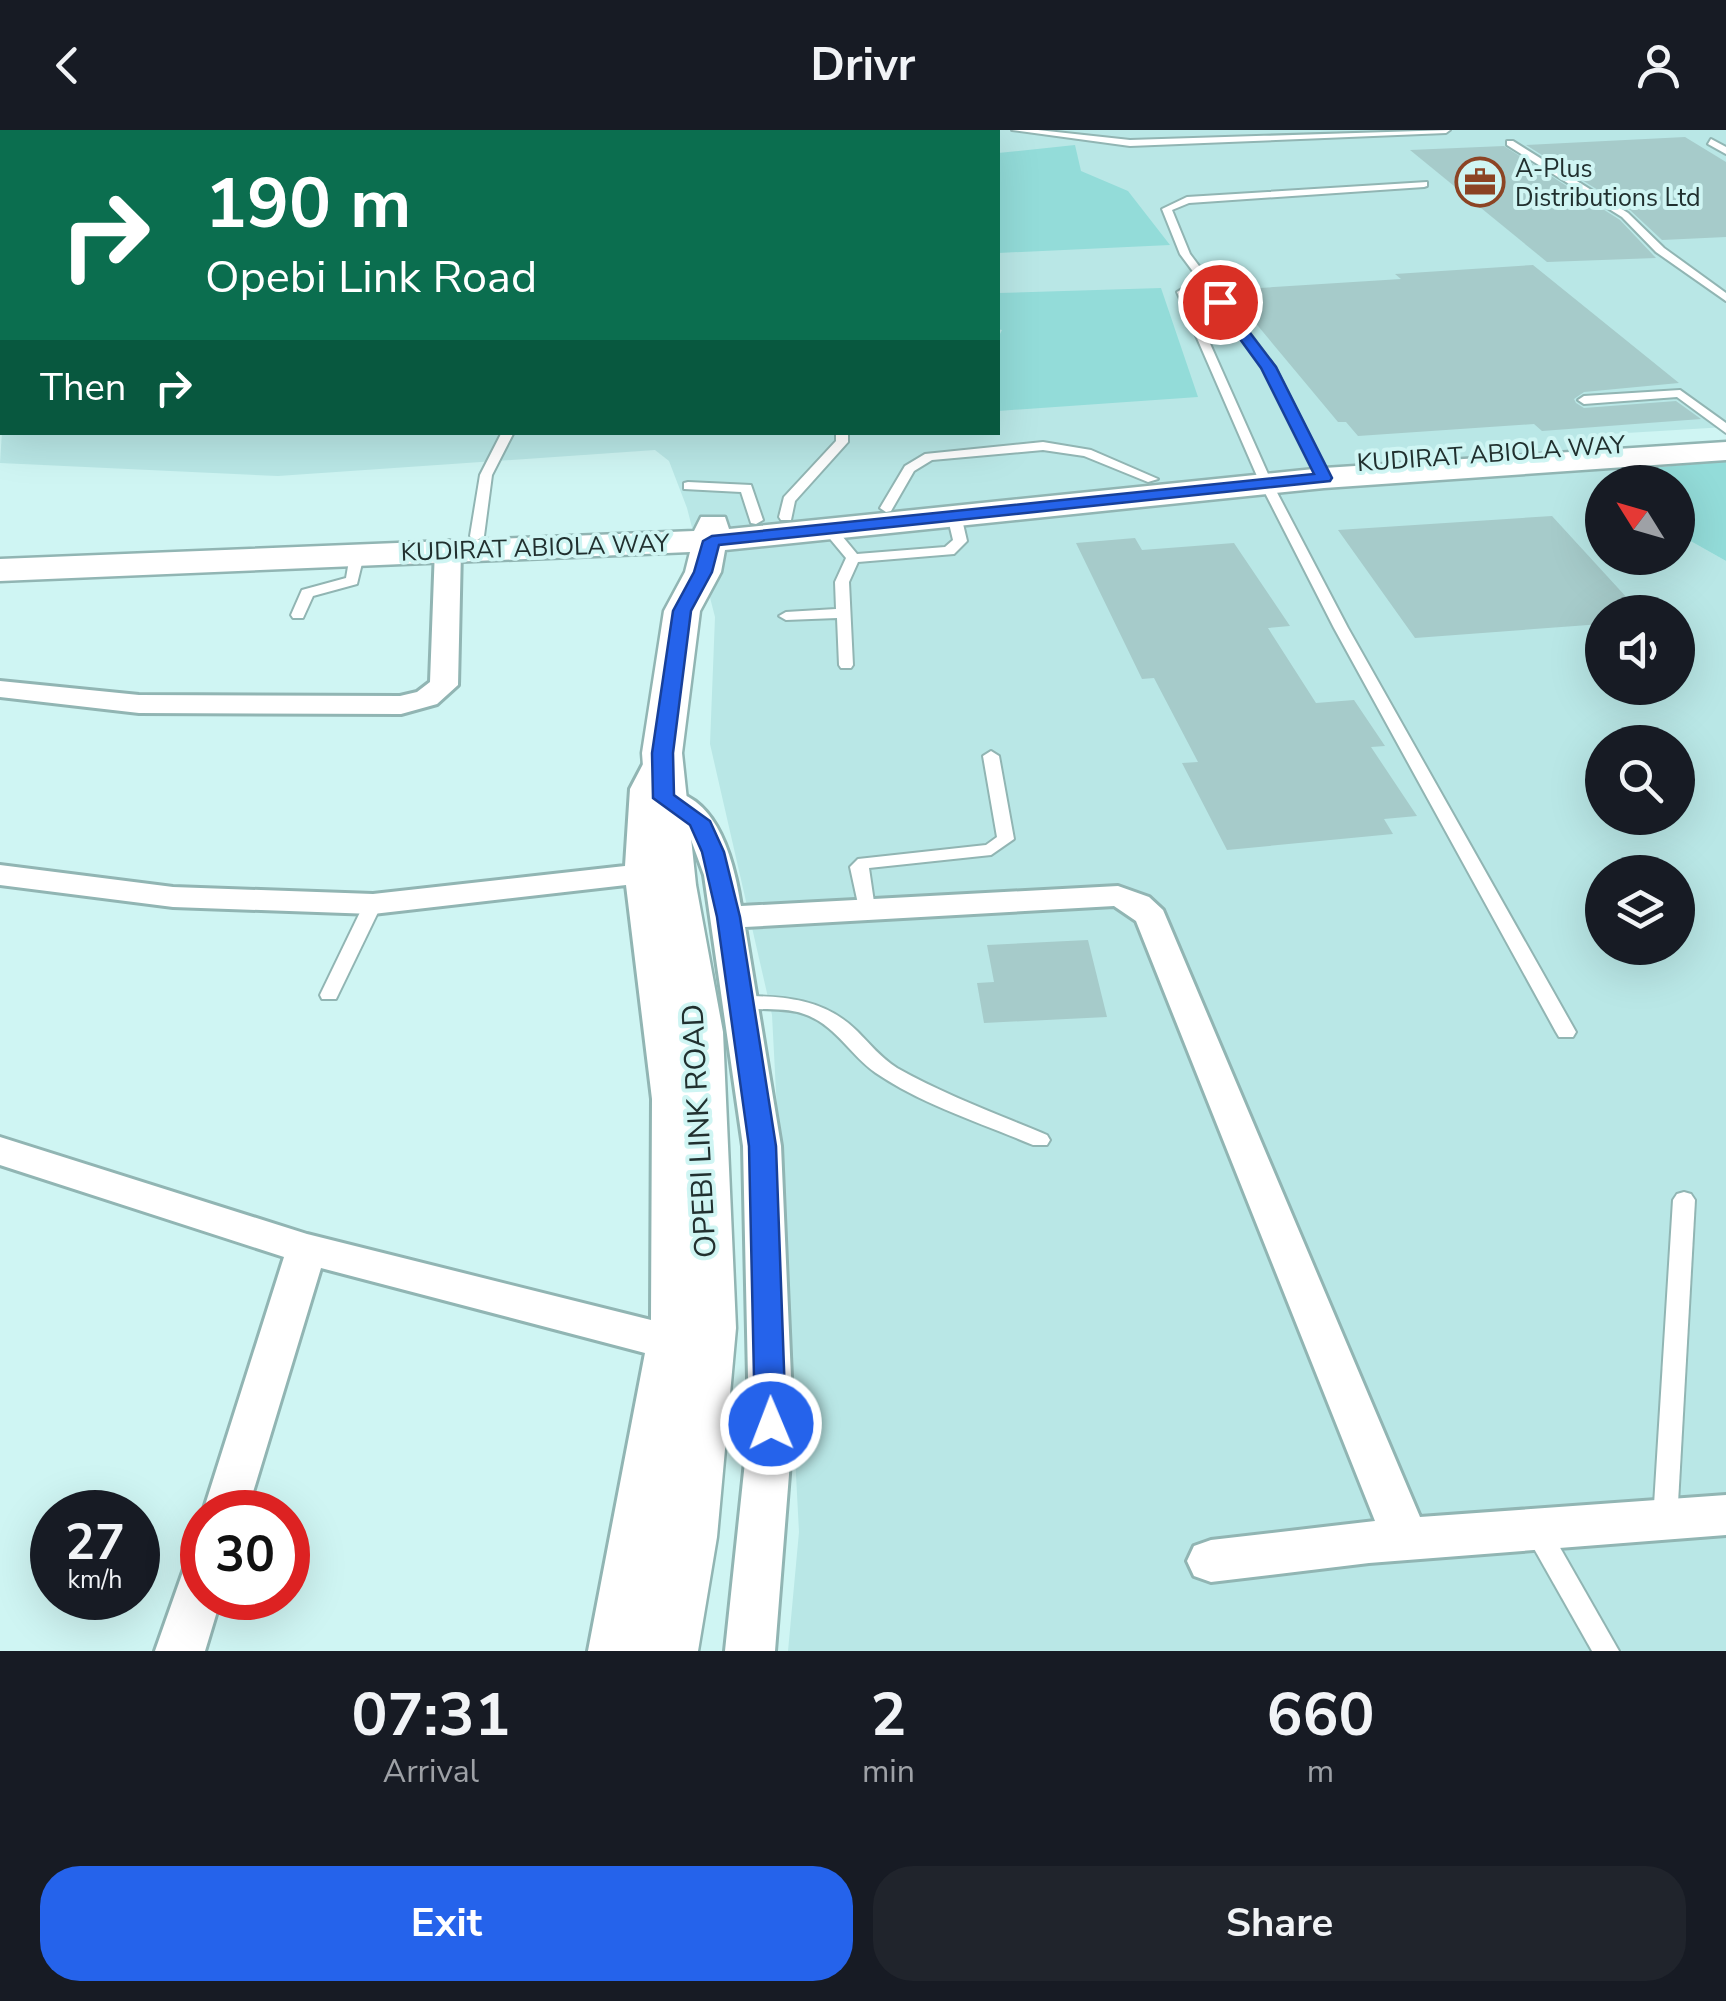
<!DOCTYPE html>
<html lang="en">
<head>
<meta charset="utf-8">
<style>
	body { margin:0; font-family:"Nunito Sans",sans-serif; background:#20242c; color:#f1f3f6; height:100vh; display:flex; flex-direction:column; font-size:38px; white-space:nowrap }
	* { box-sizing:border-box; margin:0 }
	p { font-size:32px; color:#9ea1a6 }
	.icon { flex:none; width:55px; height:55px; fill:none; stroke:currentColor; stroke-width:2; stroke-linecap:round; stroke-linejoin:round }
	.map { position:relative; height:1521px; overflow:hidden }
	.details { display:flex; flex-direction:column; background:#171b24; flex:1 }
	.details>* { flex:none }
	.banner { position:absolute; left:0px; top:0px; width:1000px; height:305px; box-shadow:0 10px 40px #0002; background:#0b6e4f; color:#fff; overflow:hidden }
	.needle { width:65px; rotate:307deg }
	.tools { position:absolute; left:1585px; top:335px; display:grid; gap:20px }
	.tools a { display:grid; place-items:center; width:110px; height:110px; border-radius:50%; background:#171b24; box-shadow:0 10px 40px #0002; font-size:50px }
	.speed { position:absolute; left:30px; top:1360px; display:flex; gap:20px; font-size:50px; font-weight:700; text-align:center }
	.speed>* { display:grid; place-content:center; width:130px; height:130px; border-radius:50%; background:#171b24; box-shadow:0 10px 40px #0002; line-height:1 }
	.speed small { font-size:25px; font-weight:400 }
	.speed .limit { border:15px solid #d22; background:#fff; color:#111 }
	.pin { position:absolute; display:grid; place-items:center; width:85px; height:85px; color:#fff; margin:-42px; border:5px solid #fff; border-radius:50%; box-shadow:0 2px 10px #0007 }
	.me { position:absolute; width:110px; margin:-55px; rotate:359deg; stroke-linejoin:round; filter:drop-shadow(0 0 8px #0008) }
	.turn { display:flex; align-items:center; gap:35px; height:210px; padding:0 40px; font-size:45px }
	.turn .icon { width:130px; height:130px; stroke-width:2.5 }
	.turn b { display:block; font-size:70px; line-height:85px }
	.then { display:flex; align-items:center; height:95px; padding:0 40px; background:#0003; gap:20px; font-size:38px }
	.eta { display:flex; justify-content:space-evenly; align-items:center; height:170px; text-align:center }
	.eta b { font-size:60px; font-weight:700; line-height:70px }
	.action { display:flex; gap:20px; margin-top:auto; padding:20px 40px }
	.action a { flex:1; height:115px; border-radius:40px; background:#2563eb; color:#fff; font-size:40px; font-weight:700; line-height:115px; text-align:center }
	.action a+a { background:#20242c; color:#f1f3f6 }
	header { display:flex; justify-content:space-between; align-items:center; height:130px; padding:0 40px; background:#171b24; font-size:45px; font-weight:700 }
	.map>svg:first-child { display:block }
</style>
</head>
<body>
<header><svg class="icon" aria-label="back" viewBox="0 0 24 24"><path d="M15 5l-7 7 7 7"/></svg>Drivr<svg class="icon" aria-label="person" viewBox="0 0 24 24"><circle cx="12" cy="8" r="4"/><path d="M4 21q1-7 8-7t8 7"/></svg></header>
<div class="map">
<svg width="1726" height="1521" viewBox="0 0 1726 1521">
	<rect width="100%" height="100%" fill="#cff5f3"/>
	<path fill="#b9e7e6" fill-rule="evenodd" d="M0,0H1726V297L1593,305L1617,341L1618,352H1602V428H1678V404L1726,431V1521H788L799,1402L772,885L710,614L715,487L687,378L669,331L655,320L278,346L0,333L2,302H998V2H2V39ZM1602,482H1678V558H1602ZM1602,612H1678V688H1602ZM1602,742H1678V818H1602Z"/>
	<g fill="#93dcd9">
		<polygon points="1075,15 1081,41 1128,61 1170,115 998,123 998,23"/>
		<polygon points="1161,158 1198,267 998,281 998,208 1002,200 998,199 998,163"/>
		<polygon points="1726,331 1726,431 1678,404 1678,352 1618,352 1617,341"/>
	</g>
	<g fill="#a6cbca">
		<polygon points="1685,7 1726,32 1726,107 1662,110 1630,80 1526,15"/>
		<polygon points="1504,16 1620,90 1656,128 1547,132 1410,20"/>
		<polygon points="1533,135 1679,253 1584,262 1574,269 1576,273 1584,278 1676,271 1701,289 1542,301 1534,294 1358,306 1346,292 1338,292 1228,160 1401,149 1395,144"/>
		<polygon points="1552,386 1640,482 1602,482 1602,494 1415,508 1338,400"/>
		<polygon points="1135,408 1142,420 1234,413 1290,496 1268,498 1316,573 1354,570 1385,616 1371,617 1417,686 1384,689 1393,704 1227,720 1182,633 1198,632 1154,548 1142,549 1076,413"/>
		<polygon points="1088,810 1107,887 984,893 977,853 994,852 987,815"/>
	</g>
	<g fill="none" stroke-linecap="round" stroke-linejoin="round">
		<g stroke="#91b5b3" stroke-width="4">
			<g id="service">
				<polygon points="263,0 290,0 292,2 261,2"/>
				<polygon points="1012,0 1038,0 1130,10 1450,0 1446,3 1130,16"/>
				<polygon points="1711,9 1726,17 1726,24 1708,14"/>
				<polygon points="1507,11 1513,11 1628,83 1664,118 1726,163 1726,171 1656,122 1622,87 1507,15"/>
				<polygon points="1427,52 1427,56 1424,57 1189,73 1172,80 1190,124 1275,237 1330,348 1320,351 1264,237 1180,124 1162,79 1187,67"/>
				<polygon points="1182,159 1187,162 1272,353 1348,498 1576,902 1573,907 1559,907 1556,902 1334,498 1260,353 1177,162"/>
				<polygon points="1680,260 1726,293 1726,303 1677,267 1584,274 1578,270 1584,266"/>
				<polygon points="502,302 514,302 492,345 484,406 477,410 472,409 470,406 480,345"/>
				<polygon points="836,302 848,302 848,312 795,371 791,390 781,390 779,387 784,367 836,311"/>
				<polygon points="1043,312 1091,320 1158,349 1148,352 1084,326 1043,320 932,330 914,341 891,381 886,382 880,378 905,336 925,324"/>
				<polygon points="688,352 751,355 763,390 756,394 751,393 741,362 684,359 684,353"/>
				<polygon points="954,381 961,385 967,411 954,424 858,432 849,452 853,535 851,538 841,538 839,535 837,488 786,490 779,486 786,482 836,479 835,452 846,428 821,398 823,395 833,395 857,424 945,417 953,410 947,385"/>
				<polygon points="357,421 364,425 357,454 313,466 303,488 293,488 291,485 302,460 346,448 350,425"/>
				<polygon points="991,621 999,626 1014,709 991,725 869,738 875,779 866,785 860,783 850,737 858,729 986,715 997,707 983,626"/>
				<polygon points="373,769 382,774 338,865 336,869 322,869 320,865 364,774"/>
				<path d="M741,866C784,866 825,869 857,901C870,914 881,928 897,938C945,965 997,984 1047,1005L1050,1010L1047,1015H1033C981,993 923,975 876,943C850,925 836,895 804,884C782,876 757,882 734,876L732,872Z"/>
				<polygon points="1684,1062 1691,1064 1695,1070 1677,1391 1674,1399 1665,1402 1656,1399 1653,1391 1673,1070 1677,1064"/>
				<polygon points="1537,1390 1546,1393 1619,1521 1592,1521 1524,1401 1528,1393"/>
			</g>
		</g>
		<g stroke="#91b5b3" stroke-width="6">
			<g id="minor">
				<rect x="0" y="46" width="2" height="10"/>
				<polygon points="2,116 2,128 0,129 0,117"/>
				<polygon points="448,411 461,419 458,555 437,574 401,584 139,583 0,567 0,551 139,565 400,566 417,562 430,552 435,419"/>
				<path d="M662,614L672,617L677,623L660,660C717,660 734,731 741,776L1118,756L1149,767L1163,780L1420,1387L1726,1365V1405L1369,1433L1211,1452L1194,1446L1187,1431L1194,1416L1211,1410L1375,1391L1136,791L1114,776L745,797L781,1016L793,1294L775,1521H725L749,1294L743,1016L704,745L686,696L659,678L657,744L690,969L695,1179L638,1521H588L645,1223L321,1138L247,1382L202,1385L284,1127L0,1035V1007L307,1104L651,1190L652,969L626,755L373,784L173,777L0,755V735L173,757L373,764L625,736L630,659L652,617Z"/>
				<polygon points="202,1429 202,1468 221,1468 205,1521 155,1521 185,1436"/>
			</g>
		</g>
		<g stroke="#91b5b3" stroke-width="5">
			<rect id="tertiary" x="0" y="219" width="2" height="16"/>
		</g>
		<g stroke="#91b5b3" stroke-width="5">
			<polygon id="secondary" points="1726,312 1726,330 1324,358 725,420 721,442 700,481 682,623 696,755 723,902 736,1198 717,1407 698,1521 630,1521 653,1407 678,1198 673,902 652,755 642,623 664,481 685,442 690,422 0,451 0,429 694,401 701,387 725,387 729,399 1324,338"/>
		</g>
		<use href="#service" fill="#fff" fill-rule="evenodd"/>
		<use href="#minor" fill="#fff" fill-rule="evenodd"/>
		<use href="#tertiary" fill="#fff" fill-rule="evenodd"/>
		<use href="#secondary" fill="#fff" fill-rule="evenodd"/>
	</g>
	<polygon fill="#2563eb" stroke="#184099" stroke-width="2.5" points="1220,168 1225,170 1276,237 1332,348 1330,351 719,415 712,442 691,481 673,623 674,665 710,691 724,722 740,787 776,1016 786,1294 782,1304 771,1307 760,1304 755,1294 749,1016 717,787 702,722 690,695 653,668 652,623 673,481 694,442 703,411 712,406 1314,344 1261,238 1213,172"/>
	<defs>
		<g id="office-ring" transform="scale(2.5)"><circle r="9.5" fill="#cff5f3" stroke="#8c4424" stroke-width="1.5"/><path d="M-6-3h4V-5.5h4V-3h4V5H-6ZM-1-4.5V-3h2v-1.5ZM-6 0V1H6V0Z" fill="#8c4424"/></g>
	</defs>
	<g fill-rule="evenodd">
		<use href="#office-ring" x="1480" y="52"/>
	</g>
	<g text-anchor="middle" stroke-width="8" stroke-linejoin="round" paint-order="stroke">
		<g font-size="25" fill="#21302f" stroke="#cff5f3" text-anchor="start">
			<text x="1515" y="47">A-Plus<tspan x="1515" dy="29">Distributions Ltd</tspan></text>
		</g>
		<g font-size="25" fill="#21302f" stroke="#cff5f3">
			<text transform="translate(1491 323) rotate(-4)" y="9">KUDIRAT ABIOLA WAY</text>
			<text transform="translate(535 417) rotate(-2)" y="9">KUDIRAT ABIOLA WAY</text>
		</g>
		<g font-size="30" fill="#21302f" stroke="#cff5f3">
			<text transform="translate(699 1001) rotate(-93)" y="10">OPEBI LINK ROAD</text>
		</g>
	</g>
</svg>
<div class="tools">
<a><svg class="needle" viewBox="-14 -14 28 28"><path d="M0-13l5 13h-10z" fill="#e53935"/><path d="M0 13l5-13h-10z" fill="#9ea1a6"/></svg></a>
<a><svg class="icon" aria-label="sound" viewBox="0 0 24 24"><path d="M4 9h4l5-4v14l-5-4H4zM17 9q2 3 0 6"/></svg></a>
<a><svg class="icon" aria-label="search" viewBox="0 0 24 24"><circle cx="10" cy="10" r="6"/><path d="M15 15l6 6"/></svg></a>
<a><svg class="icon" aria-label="layers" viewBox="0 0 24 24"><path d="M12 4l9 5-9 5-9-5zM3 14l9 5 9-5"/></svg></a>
</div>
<div class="speed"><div>27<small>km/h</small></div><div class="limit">30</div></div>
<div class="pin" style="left:1220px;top:172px;background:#d93025"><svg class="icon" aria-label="arrive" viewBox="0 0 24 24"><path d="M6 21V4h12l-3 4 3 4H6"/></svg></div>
<svg class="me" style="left:771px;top:1294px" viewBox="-20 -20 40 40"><circle r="17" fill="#2563eb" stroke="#fff" stroke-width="3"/><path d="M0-11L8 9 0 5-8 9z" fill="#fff"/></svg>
<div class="banner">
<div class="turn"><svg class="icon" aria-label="right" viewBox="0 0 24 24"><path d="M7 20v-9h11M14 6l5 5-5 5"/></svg><div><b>190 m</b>Opebi Link Road</div></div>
<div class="then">Then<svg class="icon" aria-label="right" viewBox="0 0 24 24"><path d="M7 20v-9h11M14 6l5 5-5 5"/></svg></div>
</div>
</div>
<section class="details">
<div class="eta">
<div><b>07:31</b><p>Arrival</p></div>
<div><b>2</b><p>min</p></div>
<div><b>660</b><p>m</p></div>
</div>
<div class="action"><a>Exit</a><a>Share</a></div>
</section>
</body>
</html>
